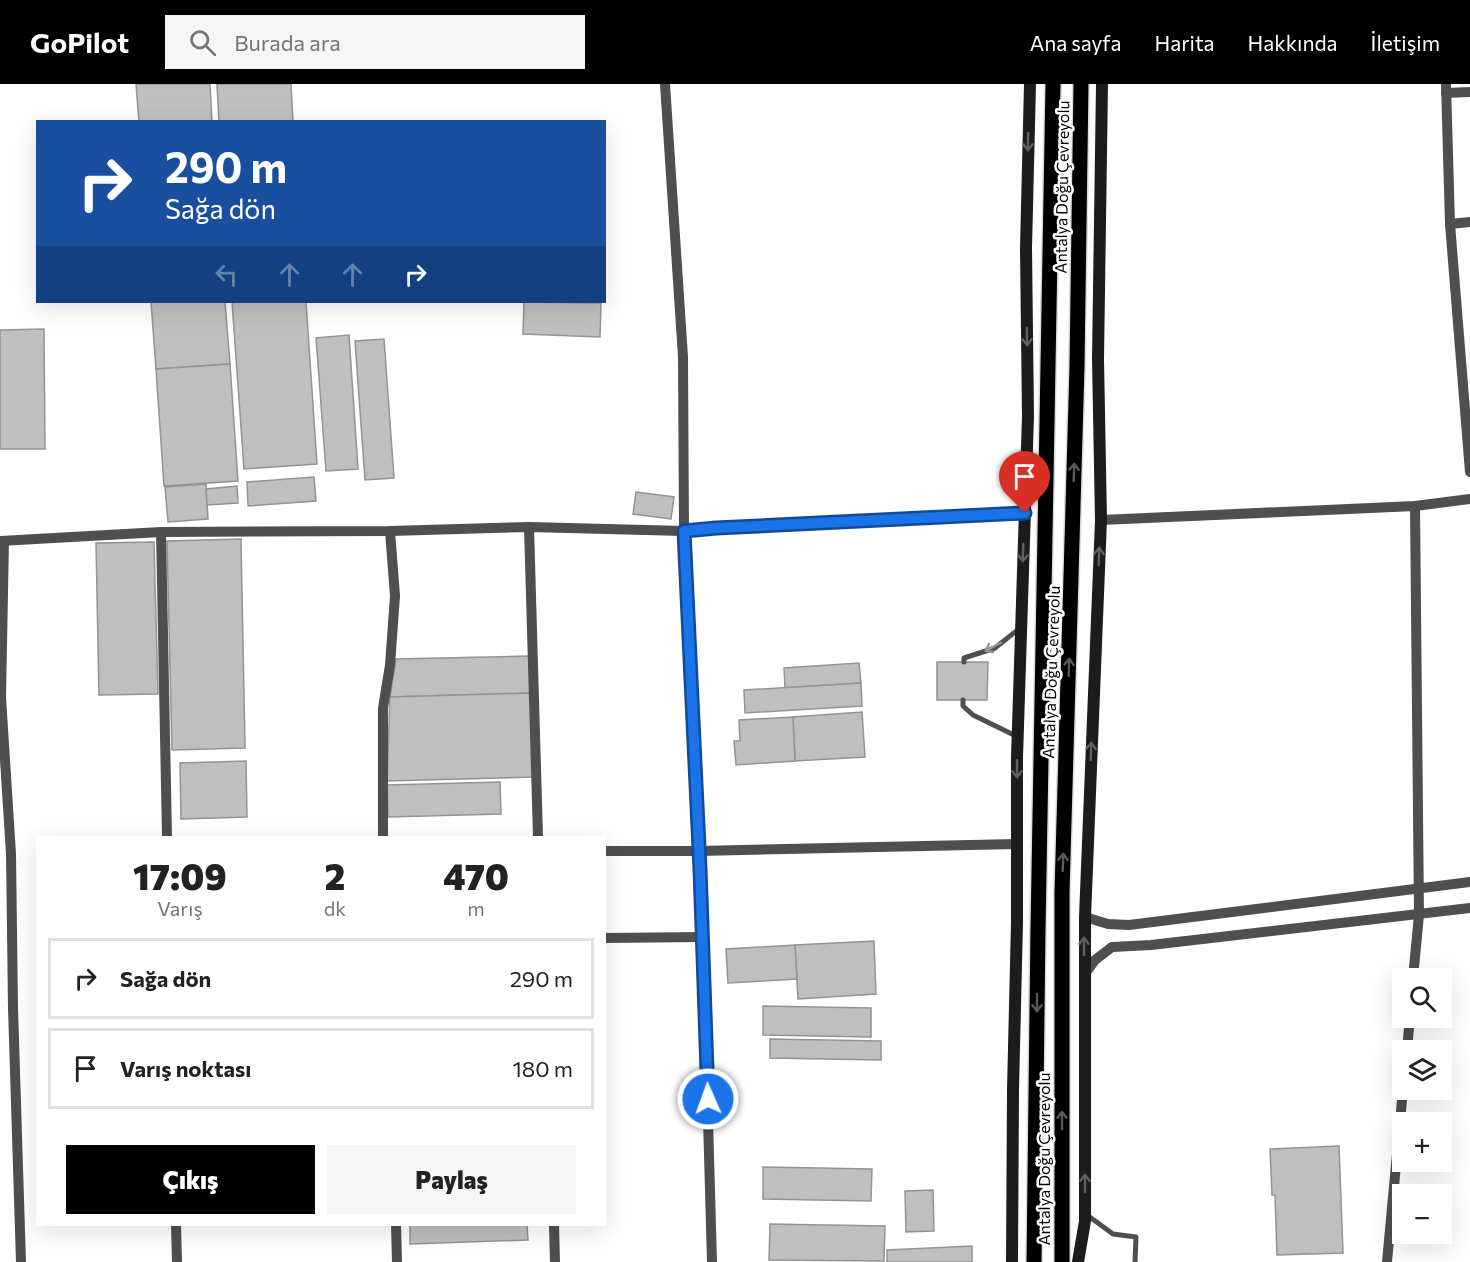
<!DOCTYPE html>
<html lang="tr">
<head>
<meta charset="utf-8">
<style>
	body { margin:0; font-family:Commissioner,sans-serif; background:#f6f6f6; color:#222; height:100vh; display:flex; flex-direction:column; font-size:22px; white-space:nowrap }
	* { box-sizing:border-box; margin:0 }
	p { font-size:20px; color:#767676 }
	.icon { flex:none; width:33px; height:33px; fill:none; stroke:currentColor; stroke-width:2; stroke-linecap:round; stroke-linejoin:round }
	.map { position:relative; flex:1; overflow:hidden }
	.sheet { position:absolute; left:36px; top:752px; width:570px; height:390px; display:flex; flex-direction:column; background:#fff; border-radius:0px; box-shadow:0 6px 24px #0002 }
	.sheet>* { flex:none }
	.hud { position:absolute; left:36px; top:36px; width:570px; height:183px; border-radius:0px; box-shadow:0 6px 24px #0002; background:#1a4fa0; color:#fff; overflow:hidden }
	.tools { position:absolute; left:1392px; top:884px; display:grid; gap:12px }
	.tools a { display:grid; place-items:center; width:60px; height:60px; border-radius:0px; background:#fff; box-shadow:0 6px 24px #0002; font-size:30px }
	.pin { position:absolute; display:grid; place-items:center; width:51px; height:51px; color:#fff; margin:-62px -26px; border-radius:50% 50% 50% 0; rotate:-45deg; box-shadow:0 0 6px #0007 }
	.pin .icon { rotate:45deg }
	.me { position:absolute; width:66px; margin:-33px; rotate:358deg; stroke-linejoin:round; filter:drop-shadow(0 0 4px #0008) }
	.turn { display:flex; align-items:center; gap:21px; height:126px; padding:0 30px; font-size:27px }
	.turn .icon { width:78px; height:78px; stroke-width:2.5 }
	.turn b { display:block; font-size:42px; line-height:51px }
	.lanes { display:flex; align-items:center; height:57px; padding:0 30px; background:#0003; justify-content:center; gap:30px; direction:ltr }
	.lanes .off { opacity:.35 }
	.eta { display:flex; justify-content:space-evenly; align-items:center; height:102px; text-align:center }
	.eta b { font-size:36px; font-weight:800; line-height:42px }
	.primary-button { display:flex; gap:12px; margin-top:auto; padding:12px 30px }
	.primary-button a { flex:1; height:69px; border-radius:0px; background:#000; color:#fff; font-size:24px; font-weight:800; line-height:69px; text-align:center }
	.primary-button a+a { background:#f6f6f6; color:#222 }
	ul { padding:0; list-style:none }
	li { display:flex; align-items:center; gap:18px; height:81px; margin:0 12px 9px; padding:0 18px; border:3px solid #e0e0e0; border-radius:0px }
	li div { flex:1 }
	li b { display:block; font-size:22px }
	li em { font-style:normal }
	header { display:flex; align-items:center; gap:36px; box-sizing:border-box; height:84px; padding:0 30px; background:#000; color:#fff }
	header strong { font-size:28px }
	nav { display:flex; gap:33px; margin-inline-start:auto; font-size:21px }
	.search { width:420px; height:54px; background:#f6f6f6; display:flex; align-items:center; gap:15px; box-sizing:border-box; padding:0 21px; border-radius:0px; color:#767676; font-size:22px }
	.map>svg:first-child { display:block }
</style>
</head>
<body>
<header>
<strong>GoPilot</strong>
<div class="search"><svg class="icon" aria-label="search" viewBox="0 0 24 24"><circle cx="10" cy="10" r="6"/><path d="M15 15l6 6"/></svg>Burada ara</div>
<nav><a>Ana sayfa</a><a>Harita</a><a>Hakkında</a><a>İletişim</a></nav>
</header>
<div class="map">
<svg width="1470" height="1178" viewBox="0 0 1470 1178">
	<rect width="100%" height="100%" fill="#fff"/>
	<g fill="#bfbfbf" stroke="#939393" stroke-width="1.5">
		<polygon points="136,0 210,0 212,38 139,38"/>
		<polygon points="217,0 291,0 293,38 219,38"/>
		<polygon points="151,218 225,218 230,280 156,285"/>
		<polygon points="232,218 306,218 317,380 244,385"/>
		<polygon points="524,218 601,219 600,253 523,250"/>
		<polygon points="44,245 45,365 0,365 0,246"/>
		<polygon points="349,251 358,385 326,387 316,254"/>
		<polygon points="384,255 394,394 365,396 355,257"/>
		<polygon points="230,280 238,397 164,402 156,285"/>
		<polygon points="314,393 316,417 248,422 247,398"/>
		<polygon points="206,400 208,435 168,438 165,403"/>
		<polygon points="237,402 238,419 207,421 206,405"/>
		<polygon points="636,408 674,413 671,435 633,430"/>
		<polygon points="241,455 245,664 172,666 167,457"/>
		<polygon points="154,458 158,610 99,611 96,459"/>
		<polygon points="530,572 531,609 390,613 396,575"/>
		<polygon points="937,578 988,578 987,616 937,616"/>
		<polygon points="859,579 861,599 785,604 784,584"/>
		<polygon points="861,599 862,622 745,629 744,606"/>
		<polygon points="531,609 533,693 387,697 390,613"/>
		<polygon points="862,628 865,673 795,677 793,633"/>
		<polygon points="793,633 795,677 736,681 734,657 740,657 739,636"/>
		<polygon points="246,677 247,733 181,735 180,679"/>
		<polygon points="500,698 501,730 388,733 387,701"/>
		<polygon points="874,857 876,910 798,915 795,861"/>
		<polygon points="795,861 797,895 728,899 726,865"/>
		<polygon points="763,922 871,924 871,953 763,951"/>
		<polygon points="770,955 881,957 881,976 770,974"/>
		<polygon points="1339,1062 1343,1169 1277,1171 1275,1111 1272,1111 1270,1065"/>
		<polygon points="763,1083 872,1085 871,1117 763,1115"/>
		<polygon points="933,1106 934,1147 906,1148 905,1107"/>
		<polygon points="410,1140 527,1140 528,1156 410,1160"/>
		<polygon points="770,1140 885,1142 884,1177 769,1176"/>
		<polygon points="972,1162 972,1178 887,1178 887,1166"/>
	</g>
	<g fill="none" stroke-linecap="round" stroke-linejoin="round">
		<g stroke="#dbdbdb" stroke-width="18">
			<g id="primary">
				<polyline points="1034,1178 1038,845 1053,0"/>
				<polyline points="1062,1178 1062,808 1077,282 1081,0"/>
			</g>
		</g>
		<g stroke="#4f4f4f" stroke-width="5">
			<polyline points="964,578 964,574 995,564 1020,544"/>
			<polyline points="963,616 963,622 973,631 1016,652"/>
			<polyline points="1087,1131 1113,1150 1136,1153 1135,1178"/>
		</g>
		<g stroke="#4f4f4f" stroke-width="10">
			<polyline points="665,0 683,273 684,447 702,821 712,1178"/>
			<polyline points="1446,0 1450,140"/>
			<polyline points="1446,9 1470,8"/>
			<polyline points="1470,138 1450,140 1470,388"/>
			<polyline points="1101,436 1415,422 1470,415"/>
			<polyline points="529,443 538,753"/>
			<polyline points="161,448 167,753"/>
			<polyline points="0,457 161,448 390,447 529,443 684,447 716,444 1025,429"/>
			<polyline points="4,457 1,613 11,770 13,924 21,1178"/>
			<polyline points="383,753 383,624 390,581 395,512 390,447"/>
			<polyline points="604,767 699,767 1017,760"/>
			<polyline points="1085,833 1108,840 1129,841 1470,798"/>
			<polyline points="604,854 703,853"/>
			<polyline points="1084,891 1095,876 1112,863 1151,861 1470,824"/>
			<polyline points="1413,894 1419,831 1415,422"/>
			<polyline points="1407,966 1410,933"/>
			<polyline points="176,1140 177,1178"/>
			<polyline points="396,1140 397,1178"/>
			<polyline points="554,1140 555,1178"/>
			<polyline points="1387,1178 1403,1005"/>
		</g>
		<g stroke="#1c1c1c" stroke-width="12">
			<polyline points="1012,1178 1013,1006 1017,838 1017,673 1028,332 1026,164 1030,0"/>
			<polyline points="1078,1178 1085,1137 1085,833 1101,436 1098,275 1102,0"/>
		</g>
		<use href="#primary" stroke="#000" stroke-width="15"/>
	</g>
	<defs><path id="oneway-shaft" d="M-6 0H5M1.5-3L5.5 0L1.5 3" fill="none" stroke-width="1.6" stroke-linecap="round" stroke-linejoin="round" transform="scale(1.5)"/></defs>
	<g stroke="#606060">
		<use href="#oneway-shaft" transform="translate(1028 58) rotate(91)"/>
		<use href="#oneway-shaft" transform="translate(1027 253) rotate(89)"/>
		<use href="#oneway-shaft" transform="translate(1023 469) rotate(92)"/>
		<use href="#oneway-shaft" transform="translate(1099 472) rotate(-88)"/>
		<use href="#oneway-shaft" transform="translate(1091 667) rotate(-88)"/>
		<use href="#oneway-shaft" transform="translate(1017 685) rotate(90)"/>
		<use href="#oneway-shaft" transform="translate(1084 862) rotate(-90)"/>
		<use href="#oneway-shaft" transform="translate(1085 1099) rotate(-90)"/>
	</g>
	<g stroke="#595959">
		<use href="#oneway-shaft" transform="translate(1074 388) rotate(-88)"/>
		<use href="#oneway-shaft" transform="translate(1069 583) rotate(-88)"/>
		<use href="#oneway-shaft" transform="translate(1063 778) rotate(-88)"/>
		<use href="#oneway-shaft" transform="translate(1037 919) rotate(90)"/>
		<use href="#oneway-shaft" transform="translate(1062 1036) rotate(-90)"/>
	</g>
	<use stroke="#959595" href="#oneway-shaft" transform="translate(993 563) rotate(152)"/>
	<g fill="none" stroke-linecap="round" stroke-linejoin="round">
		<g stroke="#114b97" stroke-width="15">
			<polyline id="route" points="708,1015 700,785 684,447 716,444 1025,429"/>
		</g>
		<use href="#route" stroke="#1a73e8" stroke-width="10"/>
	</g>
	<g text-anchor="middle" stroke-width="5" stroke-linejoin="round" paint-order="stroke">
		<g font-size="16" fill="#000" stroke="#fff">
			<text transform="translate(1062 103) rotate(-89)" y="6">Antalya Doğu Çevreyolu</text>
			<text transform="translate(1051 588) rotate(-88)" y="6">Antalya Doğu Çevreyolu</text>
			<text transform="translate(1044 1075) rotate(-90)" y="6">Antalya Doğu Çevreyolu</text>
		</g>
	</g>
</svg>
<div class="tools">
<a><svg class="icon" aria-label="search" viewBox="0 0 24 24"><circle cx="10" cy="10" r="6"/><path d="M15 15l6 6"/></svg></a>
<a><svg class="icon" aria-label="layers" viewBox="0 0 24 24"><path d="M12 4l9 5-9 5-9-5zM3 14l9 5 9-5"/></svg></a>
<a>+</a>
<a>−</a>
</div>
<div class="pin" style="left:1025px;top:429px;background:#d93025"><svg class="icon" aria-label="arrive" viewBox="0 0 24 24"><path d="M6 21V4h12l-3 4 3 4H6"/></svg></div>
<svg class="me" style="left:708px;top:1015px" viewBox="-20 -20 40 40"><circle r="17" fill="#1a73e8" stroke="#fff" stroke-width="3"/><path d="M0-11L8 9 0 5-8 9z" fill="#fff"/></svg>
<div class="hud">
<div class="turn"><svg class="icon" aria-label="right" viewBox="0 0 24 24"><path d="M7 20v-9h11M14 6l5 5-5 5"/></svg><div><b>290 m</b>Sağa dön</div></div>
<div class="lanes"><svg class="icon off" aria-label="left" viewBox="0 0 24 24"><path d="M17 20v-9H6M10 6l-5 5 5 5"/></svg><svg class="icon off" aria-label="ahead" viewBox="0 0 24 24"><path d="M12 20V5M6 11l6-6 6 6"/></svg><svg class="icon off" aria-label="ahead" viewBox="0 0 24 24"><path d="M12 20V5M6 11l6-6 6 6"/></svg><svg class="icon" aria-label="right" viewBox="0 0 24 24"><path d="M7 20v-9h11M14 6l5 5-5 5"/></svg></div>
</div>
<section class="sheet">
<div class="eta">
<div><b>17:09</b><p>Varış</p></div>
<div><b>2</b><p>dk</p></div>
<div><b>470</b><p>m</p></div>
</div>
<ul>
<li><svg class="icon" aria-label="right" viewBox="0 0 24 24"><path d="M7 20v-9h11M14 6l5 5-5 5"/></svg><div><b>Sağa dön</b></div><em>290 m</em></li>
<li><svg class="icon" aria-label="arrive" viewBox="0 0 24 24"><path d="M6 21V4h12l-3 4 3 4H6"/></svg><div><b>Varış noktası</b></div><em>180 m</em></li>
</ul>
<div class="primary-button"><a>Çıkış</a><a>Paylaş</a></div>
</section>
</div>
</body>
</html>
